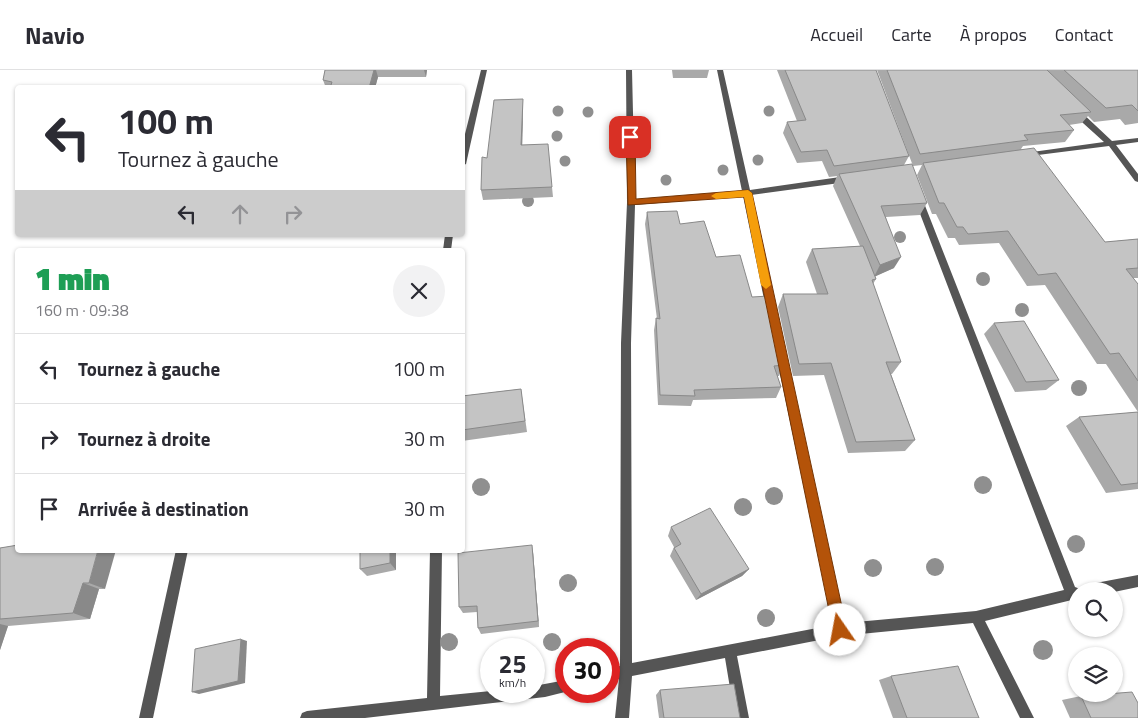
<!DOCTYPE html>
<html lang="fr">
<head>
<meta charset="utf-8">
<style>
	body { margin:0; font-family:"Titillium Web",sans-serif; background:#f2f2f3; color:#2b2b33; height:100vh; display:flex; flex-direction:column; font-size:19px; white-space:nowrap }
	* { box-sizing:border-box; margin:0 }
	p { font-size:16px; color:#7c7c81 }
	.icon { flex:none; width:28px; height:28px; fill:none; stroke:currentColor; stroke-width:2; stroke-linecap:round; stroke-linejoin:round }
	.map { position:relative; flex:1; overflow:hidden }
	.details { position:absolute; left:15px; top:178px; width:450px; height:305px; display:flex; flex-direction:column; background:#fff; border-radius:5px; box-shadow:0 1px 4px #0004 }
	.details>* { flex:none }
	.hud { position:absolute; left:15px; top:15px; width:450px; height:152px; border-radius:5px; box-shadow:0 1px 4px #0004; background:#fff; color:#2b2b33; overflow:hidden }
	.tools { position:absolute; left:1068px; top:512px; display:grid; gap:10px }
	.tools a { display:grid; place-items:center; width:55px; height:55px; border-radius:50%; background:#fff; box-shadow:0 1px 4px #0004; font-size:25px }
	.speed { position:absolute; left:480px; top:568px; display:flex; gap:10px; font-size:25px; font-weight:700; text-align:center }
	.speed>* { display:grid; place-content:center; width:65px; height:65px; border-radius:50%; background:#fff; box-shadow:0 1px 4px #0004; line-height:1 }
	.speed small { font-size:12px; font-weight:400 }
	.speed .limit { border:8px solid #d22; background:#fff; color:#111 }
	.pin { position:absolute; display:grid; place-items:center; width:42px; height:42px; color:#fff; margin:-21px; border-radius:10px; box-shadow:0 2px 8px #0006 }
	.me { position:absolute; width:55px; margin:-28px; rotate:348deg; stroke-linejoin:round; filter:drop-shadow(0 0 4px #0008) }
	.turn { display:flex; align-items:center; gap:18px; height:105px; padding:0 20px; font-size:22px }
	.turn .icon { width:65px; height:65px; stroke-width:2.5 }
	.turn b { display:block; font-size:35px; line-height:42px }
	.lanes { display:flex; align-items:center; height:48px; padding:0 20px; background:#0003; justify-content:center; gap:25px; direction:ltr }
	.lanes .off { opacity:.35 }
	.round { display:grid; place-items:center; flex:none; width:52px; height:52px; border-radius:26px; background:#f2f2f3 }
	.headline { display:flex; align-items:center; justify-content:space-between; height:85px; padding:0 20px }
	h1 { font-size:30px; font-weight:800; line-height:38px; color:#1e9e55 }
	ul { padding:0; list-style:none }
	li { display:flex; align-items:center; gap:15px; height:70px; padding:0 20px; border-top:1px solid #e1e1e2 }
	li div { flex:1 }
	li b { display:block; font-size:19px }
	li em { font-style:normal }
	header { display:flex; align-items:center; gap:30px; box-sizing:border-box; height:70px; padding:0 25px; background:#fff; border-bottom:1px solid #e1e1e2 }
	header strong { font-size:24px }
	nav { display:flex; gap:28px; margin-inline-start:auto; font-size:18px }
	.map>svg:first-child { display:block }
</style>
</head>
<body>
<header>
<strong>Navio</strong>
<nav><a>Accueil</a><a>Carte</a><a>À propos</a><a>Contact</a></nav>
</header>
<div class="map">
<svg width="1138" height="648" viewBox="0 0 1138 648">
	<rect width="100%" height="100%" fill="#fff"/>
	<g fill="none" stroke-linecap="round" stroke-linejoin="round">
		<g fill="#555" fill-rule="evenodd">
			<polygon points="481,0 487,0 466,94 462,96 462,76"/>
			<polygon points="626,0 632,0 635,130 742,121 717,0 723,0 750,120 847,106 851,109 847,112 751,125 776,239 771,243 766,239 743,126 635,135 631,273 632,593 833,555 776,285 778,282 784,282 786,285 845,553 976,541 1064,520 914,128 918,125 922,128 1075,517 1080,519 1085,515 1138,505 1138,517 1114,522 1076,521 1076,529 985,551 1034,648 1020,648 973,553 840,566 737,586 749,648 735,648 725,588 632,606 629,648 615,648 619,609 609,610 609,598 620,596 621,273 627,133"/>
			<polygon points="1073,40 1079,40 1112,71 1138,68 1138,72 1116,75 1138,104 1138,112 1135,111 1109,76 1022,87 1021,85 1025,83 1104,72 1073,44"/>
			<polygon points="445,165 453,165 451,180 443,180"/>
			<polygon points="176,480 188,480 153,648 139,648"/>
			<polygon points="430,480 442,480 440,626 491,621 534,621 534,616 566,610 566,621 569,621 545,627 365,648 300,648 302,643 307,641 427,628"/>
		</g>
	</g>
	<g fill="#8f8f8f">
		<circle cx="558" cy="41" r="5.5"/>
		<circle cx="769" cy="41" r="5.5"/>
		<circle cx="588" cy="42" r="5.5"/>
		<circle cx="557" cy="66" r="5.5"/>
		<circle cx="758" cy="90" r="5.5"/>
		<circle cx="565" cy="91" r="5.5"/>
		<circle cx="723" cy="100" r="5.5"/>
		<circle cx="666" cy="110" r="5.5"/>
		<circle cx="528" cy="131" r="6"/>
		<circle cx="900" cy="167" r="6"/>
		<circle cx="983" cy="209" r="7"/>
		<circle cx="1022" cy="240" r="7"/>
		<circle cx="1079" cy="318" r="8"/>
		<circle cx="983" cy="415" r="9"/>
		<circle cx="481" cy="417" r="9"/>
		<circle cx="774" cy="426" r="9"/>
		<circle cx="743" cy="437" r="9"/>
		<circle cx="1076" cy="474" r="9"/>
		<circle cx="935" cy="497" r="9"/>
		<circle cx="873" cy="498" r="9"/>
		<circle cx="568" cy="513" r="9"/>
		<circle cx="766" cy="548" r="9"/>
		<circle cx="449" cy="572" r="9"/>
		<circle cx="552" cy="572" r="9"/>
		<circle cx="1043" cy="580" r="10"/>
	</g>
	<g fill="#a9a9a9">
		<polygon points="325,0 427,0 426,7 378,7 375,18 326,18 323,10"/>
		<polygon points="672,0 709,0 707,8 673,8"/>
		<polygon points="777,0 876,0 909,86 904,95 927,133 920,145 886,147 894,198 875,206 876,209 873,214 901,292 892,304 891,304 915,370 905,381 848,383 824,305 793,306 778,237 783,224 817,224 806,192 812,179 860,176 833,116 837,106 829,107 822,91 797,93 783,63 787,52 797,51"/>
		<polygon points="877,0 1138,0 1138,53 1125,55 1120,49 1094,52 1088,46 1082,53 1069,55 1074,60 1065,72 1023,76 1021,79 1105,172 1138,169 1138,208 1133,208 1138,214 1138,419 1106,423 1066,356 1079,347 1138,342 1106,294 1097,294 1045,215 1027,216 999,173 959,175 955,168 948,168 936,144 932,144 917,105 922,95 913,96"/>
		<polygon points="523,39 522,75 552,117 553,127 483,130 481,120 487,88"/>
		<polygon points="647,142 680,154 716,187 752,227 784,295 779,306 777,306 781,317 776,328 693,330 691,336 658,335 654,260 656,248 657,249 645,154"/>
		<polygon points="994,253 1059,310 1046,320 1015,322 984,264"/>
		<polygon points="521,319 527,362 462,371 462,326"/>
		<polygon points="671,457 749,499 742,506 696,530 670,486 674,477 668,466"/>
		<polygon points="18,475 105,519 99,519 90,549 8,556 0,580 0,478"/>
		<polygon points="396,480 396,500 367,506 360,499"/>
		<polygon points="533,482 539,557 481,564 478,558 477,542 463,543 459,537"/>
		<polygon points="891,606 979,648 893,648 879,610"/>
		<polygon points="660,620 740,648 659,648 656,625"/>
		<polygon points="1081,626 1138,648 1070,648 1062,630"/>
	</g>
	<g fill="#898989">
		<polygon points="374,0 376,0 378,7 375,18 369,18"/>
		<polygon points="424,0 427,0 426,7"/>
		<polygon points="523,29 523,39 522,86 521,75"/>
		<polygon points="901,187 894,198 874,207 880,195"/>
		<polygon points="532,475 533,482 539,557 538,551"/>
		<polygon points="98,480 116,480 105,519 89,513"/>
		<polygon points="390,480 396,480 396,500 390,493"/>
		<polygon points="749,499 742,506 696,530 701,524"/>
		<polygon points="83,513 99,519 90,549 73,543"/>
		<polygon points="0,554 8,556 0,580"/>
		<polygon points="241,569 247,571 245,613 199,624 192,622"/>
	</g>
	<g fill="#c4c4c4" stroke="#898989">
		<polygon points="325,0 374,0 369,18 330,18 332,12 323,10"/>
		<polygon points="785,0 876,0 909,86 834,96 827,80 801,82 787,52 806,50"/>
		<polygon points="887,0 1047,0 1091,42 1060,45 1074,60 1024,65 1028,70 920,84"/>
		<polygon points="1064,0 1138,0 1138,41 1132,35 1106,38"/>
		<polygon points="523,29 521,75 548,74 552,117 481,120 482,87 487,88 494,30"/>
		<polygon points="1034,78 1105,172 1138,169 1138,198 1126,199 1138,214 1138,311 1119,283 1110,284 1056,203 1038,205 1008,161 968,164 963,157 957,157 944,133 939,133 923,93"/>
		<polygon points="912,94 927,133 881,136 901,187 880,195 839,104"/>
		<polygon points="677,141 680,154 704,151 716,187 740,185 752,227 769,226 784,295 774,296 781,317 694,320 695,326 660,325 656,248 660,249 647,142"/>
		<polygon points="863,176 876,209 872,210 901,292 886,292 915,370 856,372 831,293 799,294 783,224 828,224 812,179"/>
		<polygon points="1024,251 1059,310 1026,312 994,253"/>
		<polygon points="521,319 525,351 462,360 462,326"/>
		<polygon points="1138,342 1138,413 1121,415 1079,347"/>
		<polygon points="710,438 749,499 701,524 674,478 681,474 671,457"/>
		<polygon points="18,475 18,480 98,480 89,513 83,513 73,543 0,549 0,478"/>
		<polygon points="532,475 538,551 478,558 477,536 459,537 458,483"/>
		<polygon points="360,480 390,480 390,493 360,499"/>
		<polygon points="241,569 238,611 192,622 195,579"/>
		<polygon points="958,596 979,648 907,648 891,606"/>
		<polygon points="734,614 740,648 664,648 660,620"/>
		<polygon points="1132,622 1138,633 1138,648 1091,648 1081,626"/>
	</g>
	<polygon fill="#b45309" stroke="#753606" points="630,64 635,67 636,129 748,120 752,123 847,560 845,565 840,567 835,565 833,560 744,127 628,135 626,67"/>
	<polygon fill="#f59e0b" points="748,120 752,123 771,215 766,219 761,215 744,127 716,129 711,126 716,123"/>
</svg>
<div class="tools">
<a><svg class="icon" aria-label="search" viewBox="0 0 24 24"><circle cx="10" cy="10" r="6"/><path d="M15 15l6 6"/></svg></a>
<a><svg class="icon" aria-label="layers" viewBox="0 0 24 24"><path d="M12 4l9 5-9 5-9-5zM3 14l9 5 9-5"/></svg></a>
</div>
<div class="speed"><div>25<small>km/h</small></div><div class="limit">30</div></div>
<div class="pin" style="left:630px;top:67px;background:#d93025"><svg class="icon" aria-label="arrive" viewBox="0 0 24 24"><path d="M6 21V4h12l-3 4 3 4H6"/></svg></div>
<svg class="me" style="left:840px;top:560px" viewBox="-20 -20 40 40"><circle r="19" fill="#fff"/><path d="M0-13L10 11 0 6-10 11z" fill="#b45309"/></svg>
<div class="hud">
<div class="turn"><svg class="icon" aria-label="left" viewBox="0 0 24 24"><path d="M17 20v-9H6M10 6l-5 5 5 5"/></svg><div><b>100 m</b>Tournez à gauche</div></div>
<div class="lanes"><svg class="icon" aria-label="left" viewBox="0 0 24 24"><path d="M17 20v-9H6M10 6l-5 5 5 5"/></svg><svg class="icon off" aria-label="ahead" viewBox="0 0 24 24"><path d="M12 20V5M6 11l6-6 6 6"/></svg><svg class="icon off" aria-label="right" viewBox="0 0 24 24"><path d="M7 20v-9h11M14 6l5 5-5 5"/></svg></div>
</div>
<section class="details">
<div class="headline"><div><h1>1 min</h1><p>160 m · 09:38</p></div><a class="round"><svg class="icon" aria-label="close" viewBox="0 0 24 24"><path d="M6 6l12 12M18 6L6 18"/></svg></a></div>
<ul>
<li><svg class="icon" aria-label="left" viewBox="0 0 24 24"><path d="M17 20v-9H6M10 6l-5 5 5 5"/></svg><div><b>Tournez à gauche</b></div><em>100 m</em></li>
<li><svg class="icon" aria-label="right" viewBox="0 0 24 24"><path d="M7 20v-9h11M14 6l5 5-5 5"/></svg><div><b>Tournez à droite</b></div><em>30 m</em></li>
<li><svg class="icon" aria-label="arrive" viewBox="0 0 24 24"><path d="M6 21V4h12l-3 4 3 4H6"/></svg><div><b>Arrivée à destination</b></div><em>30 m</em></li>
</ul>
</section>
</div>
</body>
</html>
